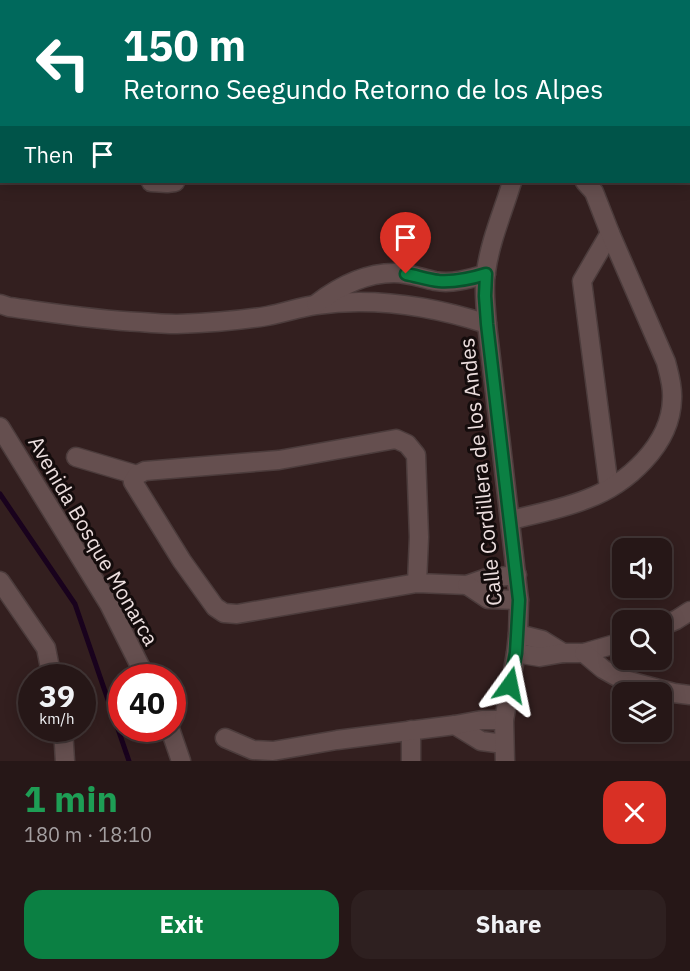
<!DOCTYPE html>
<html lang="en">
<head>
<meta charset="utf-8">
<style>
	body { margin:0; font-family:"IBM Plex Sans",sans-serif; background:#2e2020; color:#f1f3f6; height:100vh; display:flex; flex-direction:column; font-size:22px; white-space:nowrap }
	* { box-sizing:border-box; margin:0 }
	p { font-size:20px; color:#a49fa1 }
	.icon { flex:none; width:33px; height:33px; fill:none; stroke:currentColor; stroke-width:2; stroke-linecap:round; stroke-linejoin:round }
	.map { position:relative; height:761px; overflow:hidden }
	.details { display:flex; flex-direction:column; background:#261717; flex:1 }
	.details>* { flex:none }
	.banner { position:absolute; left:0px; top:0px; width:690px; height:183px; box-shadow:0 3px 15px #0003,0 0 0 2px #423636; background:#00695c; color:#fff; overflow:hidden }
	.tools { position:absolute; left:612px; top:538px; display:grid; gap:12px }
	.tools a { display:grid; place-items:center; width:60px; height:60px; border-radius:12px; background:#261717; box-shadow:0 3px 15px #0003,0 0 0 2px #423636; font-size:30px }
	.speed { position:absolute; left:18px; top:664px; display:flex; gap:12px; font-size:30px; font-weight:700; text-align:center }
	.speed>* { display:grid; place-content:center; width:78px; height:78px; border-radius:50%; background:#261717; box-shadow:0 3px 15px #0003,0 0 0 2px #423636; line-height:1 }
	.speed small { font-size:15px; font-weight:400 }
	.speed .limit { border:9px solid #d22; background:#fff; color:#111 }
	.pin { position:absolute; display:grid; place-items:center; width:51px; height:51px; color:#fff; margin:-62px -26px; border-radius:50% 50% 50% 0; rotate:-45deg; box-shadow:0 0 6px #0007 }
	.pin .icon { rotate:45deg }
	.me { position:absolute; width:66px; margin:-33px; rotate:12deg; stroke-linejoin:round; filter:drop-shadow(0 0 4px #0008) }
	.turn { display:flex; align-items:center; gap:21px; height:126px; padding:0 24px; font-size:27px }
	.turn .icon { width:78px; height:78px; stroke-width:2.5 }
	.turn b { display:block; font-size:42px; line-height:51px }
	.then { display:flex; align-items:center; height:57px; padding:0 24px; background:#0003; gap:12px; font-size:22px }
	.round { display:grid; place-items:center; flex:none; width:63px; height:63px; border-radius:18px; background:#2e2020 }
	.head { display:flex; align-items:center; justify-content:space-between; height:102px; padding:0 24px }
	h1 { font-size:36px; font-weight:700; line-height:45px; color:#1e9e55 }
	.cta { display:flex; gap:12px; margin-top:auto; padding:12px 24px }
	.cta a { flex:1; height:69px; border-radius:18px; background:#0b8043; color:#fff; font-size:24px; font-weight:700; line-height:69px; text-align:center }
	.cta a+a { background:#2e2020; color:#f1f3f6 }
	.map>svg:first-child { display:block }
</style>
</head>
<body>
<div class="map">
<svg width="690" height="761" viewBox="0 0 690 761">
	<rect width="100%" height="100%" fill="#331f1f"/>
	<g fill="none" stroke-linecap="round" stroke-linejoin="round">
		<polyline stroke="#19021d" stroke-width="5" points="0,494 75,604 129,761"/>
		<g stroke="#4c3c3c" stroke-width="21">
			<g id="minor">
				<polyline points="16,0 18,2"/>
				<polyline points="368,0 369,2"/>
				<polyline points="669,0 673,2"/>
				<polyline points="44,2 44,0"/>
				<polyline points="287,2 290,0"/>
				<polyline points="494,2 495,0"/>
				<polyline points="688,8 690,9"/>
				<polyline points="688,55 690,55"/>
				<polyline points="0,150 2,150"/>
				<polyline points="151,182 167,183 175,182"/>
				<path d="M0,304L9,307C53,313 96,320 140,322C152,323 165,324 177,324C207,323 237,321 267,316C284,313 300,307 316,305C374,297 432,306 487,324"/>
				<path d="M316,304C338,287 366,273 394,273C408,273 421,278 435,281C452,284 469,279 486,274"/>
				<polyline points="0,427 109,604 146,678"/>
				<polyline points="76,457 137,475"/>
				<polyline points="609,488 582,281 610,233"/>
				<path d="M510,520C536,514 562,509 587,499C627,484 671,445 672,399C673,386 669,374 666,362L610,233L594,192L585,182"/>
				<polyline points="0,581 46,648 52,678"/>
				<polyline points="417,583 419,537 416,455 407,444 396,439 279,460 145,471 137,475 133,482 182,561 215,607 224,613 237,614 417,583 467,585 487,578 517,575"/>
				<polyline points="467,585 488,599 519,600"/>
				<polyline points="662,626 676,620 690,611"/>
				<polyline points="518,634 542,640 563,653"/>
				<polyline points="516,653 540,657 563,653 584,653 622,642"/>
				<polyline points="584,653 603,669 621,679 674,693 690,695"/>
				<polyline points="455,725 481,741 504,744"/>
				<polyline points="63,729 65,761"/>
				<polyline points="170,729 181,761"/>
				<polyline points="411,730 411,761"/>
				<polyline points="225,738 253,750 273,751 337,740 455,725 482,720 504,720"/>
				<path d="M505,761L504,720L516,653L518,634L519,600L487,324C486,307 483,289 486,272C490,241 503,212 512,182"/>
			</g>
		</g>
		<use href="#minor" stroke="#654f4f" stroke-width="18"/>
	</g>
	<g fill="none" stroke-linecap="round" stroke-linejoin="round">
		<g stroke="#07532c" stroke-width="15">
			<path id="route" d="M406,274C417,276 428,280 439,281C456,282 470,279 486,274L485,296L487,324L519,600L516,653L510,685"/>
		</g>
		<use href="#route" stroke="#0b8043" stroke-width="10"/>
	</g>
	<g text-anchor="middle" stroke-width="6" stroke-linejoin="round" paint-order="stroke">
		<g font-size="21" fill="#ecdede" stroke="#140c0c">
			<text transform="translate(481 472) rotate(-96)" y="7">Calle Cordillera de los Andes</text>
			<text transform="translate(93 541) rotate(60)" y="7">Avenida Bosque Monarca</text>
		</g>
	</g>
</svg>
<div class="tools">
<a><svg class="icon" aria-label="sound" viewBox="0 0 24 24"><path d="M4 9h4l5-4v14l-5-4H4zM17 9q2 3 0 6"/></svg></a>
<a><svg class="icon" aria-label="search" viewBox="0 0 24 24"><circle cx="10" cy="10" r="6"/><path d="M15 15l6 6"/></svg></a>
<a><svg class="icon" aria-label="layers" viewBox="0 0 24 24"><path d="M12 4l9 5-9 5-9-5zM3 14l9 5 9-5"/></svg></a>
</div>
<div class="speed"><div>39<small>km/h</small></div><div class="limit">40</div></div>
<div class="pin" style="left:406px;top:274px;background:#d93025"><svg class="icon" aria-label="arrive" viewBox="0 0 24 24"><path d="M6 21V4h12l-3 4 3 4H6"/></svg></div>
<svg class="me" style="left:510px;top:685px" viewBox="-20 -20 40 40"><path d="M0-17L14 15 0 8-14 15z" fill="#0b8043" stroke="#fff" stroke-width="4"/></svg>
<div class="banner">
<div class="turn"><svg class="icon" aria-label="left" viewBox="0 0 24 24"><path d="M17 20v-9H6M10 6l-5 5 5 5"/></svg><div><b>150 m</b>Retorno Seegundo Retorno de los Alpes</div></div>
<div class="then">Then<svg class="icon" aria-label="arrive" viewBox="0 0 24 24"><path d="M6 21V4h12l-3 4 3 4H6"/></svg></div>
</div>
</div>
<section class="details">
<div class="head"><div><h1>1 min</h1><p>180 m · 18:10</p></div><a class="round" style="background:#d93025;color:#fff"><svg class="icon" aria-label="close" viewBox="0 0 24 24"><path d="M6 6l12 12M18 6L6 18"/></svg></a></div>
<div class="cta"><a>Exit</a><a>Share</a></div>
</section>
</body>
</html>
